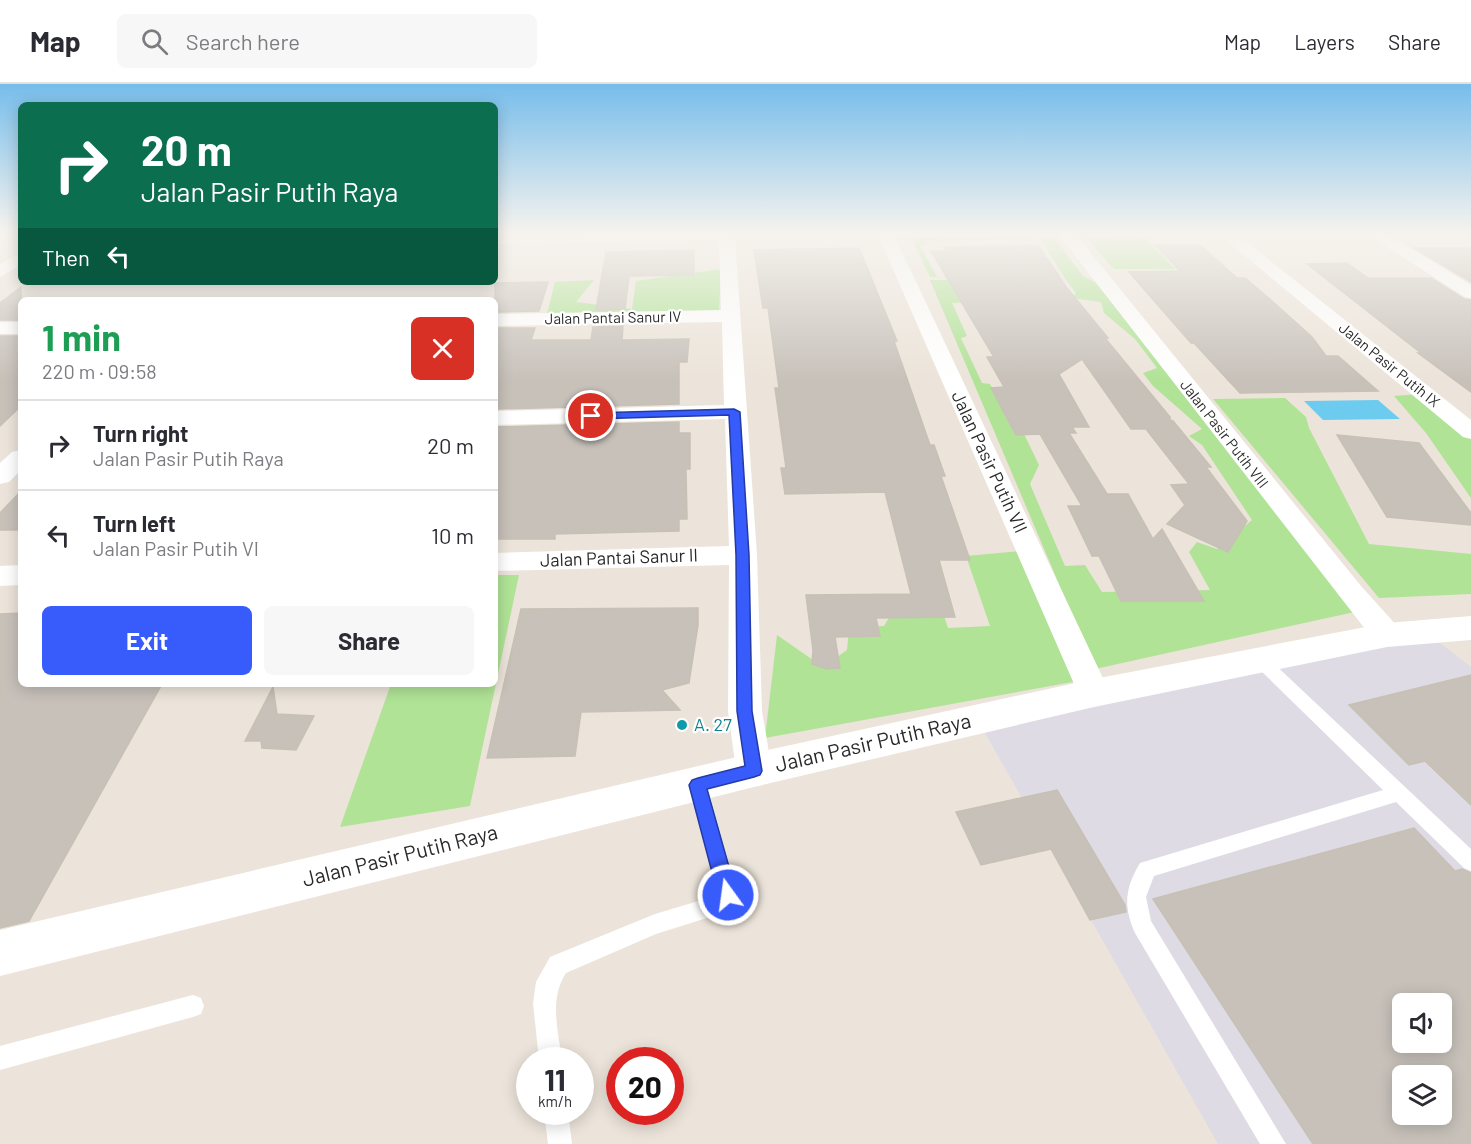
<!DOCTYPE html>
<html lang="en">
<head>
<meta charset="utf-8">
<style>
	body { margin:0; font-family:Barlow,sans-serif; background:#f7f7f7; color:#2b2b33; height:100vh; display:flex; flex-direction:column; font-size:22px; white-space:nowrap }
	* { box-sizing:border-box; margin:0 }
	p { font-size:20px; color:#7c7c81 }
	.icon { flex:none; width:33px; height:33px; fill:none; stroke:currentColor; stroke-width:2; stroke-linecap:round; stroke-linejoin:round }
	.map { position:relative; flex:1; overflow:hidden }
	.side { position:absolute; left:18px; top:213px; width:480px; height:390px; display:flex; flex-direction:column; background:#fff; border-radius:9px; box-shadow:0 3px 15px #0003 }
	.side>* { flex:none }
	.hud { position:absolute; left:18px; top:18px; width:480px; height:183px; border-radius:9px; box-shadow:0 3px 15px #0003; background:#0b6e4f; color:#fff; overflow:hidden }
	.buttons { position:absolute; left:1392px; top:909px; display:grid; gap:12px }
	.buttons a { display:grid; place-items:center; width:60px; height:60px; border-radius:9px; background:#fff; box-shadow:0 3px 15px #0003; font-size:30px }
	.speed { position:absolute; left:516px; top:963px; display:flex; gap:12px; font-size:30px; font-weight:700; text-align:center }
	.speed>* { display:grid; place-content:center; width:78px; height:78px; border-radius:50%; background:#fff; box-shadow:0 3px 15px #0003; line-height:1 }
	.speed small { font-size:15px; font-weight:400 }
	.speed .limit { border:9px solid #d22; background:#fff; color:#111 }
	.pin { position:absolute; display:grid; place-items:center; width:51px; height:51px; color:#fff; margin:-26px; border:3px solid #fff; border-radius:50%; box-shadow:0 2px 6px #0007 }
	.me { position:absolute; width:66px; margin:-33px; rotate:346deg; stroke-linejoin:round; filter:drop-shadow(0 0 4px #0008) }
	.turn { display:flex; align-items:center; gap:21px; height:126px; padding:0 24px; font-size:27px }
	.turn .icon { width:78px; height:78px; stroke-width:2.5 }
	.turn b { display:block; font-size:42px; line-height:51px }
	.then { display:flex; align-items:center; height:57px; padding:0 24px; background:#0003; gap:12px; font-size:22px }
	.round { display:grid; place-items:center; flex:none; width:63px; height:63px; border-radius:9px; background:#f7f7f7 }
	.head { display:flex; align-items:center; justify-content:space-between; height:102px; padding:0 24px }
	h1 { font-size:36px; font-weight:700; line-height:45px; color:#1e9e55 }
	.cta { display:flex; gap:12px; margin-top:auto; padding:12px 24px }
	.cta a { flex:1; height:69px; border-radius:9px; background:#385bfb; color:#fff; font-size:24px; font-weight:700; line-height:69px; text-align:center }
	.cta a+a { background:#f7f7f7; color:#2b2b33 }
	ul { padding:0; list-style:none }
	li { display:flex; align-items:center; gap:18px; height:90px; padding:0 24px; border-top:2px solid #e1e1e2 }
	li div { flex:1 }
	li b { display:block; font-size:22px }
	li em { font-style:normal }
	header { display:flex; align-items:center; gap:36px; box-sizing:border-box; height:84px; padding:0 30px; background:#fff; border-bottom:2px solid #e1e1e2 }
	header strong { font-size:28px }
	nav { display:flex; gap:33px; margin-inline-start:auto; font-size:21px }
	.search { width:420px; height:54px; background:#f7f7f7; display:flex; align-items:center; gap:15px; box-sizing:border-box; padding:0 21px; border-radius:9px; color:#7c7c81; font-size:22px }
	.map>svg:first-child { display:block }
</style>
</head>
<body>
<header>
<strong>Map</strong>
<div class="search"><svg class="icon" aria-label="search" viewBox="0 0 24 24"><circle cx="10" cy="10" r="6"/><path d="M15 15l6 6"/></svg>Search here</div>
<nav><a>Map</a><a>Layers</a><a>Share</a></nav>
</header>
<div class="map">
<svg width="1471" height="1060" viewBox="0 0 1471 1060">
	<rect width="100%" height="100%" fill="#ece4da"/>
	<path fill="#dedbe4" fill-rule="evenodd" d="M1426,548L1471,583V1060H1218L977,635ZM1402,920H1442V958H1402ZM1402,992H1442V1030H1402Z"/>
	<g fill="#b0e396">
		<polygon points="1027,151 1031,155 934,157 920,162 937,193 930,193 911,153"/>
		<polygon points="1142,151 1175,185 1114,185 1085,152"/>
		<path d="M1040,154H1054L1083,192L1096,199L1359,527L1095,585L930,196H972L985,217L952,219L967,252L961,254L982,299L990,300L1014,342L1024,350L1039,381L1030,400L1065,482L1085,481L1102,508L1210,506L1189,468L1197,458L1217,465L1252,436L1202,361L1189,352L1202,345L1153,302L1143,289L1157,284L1135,255L1104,229L1101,218L1072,214L1076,209C1062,192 1052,173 1040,154Z"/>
		<polygon points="721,185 719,228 547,230 555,198 594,196 576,218 632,225 636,197"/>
		<polygon points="1419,310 1471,350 1471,414 1426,349 1394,312"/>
		<polygon points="1285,314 1306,333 1309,344 1369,460 1471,470 1471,510 1379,514 1213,315"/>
		<polygon points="1020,467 1078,597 765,654 777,551 823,583 847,566 849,544 884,542 893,527 942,526 948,544 990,542 966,472"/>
		<polygon points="495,491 519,491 470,722 340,743 391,600 495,600"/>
	</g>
	<polygon fill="#6ccbef" points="1378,316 1400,335 1323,336 1304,317"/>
	<g fill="#c7c1ba" stroke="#c7c0b4" stroke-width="1.5" fill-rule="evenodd">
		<polygon points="1038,161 1067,204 1108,254 1105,254 1170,333 1170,336 1173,337 1211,383 1206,383 1247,437 1228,468 1167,440 1185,421 1171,401 1189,400 1146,345 1131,345 1082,275 1059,290 1089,343 1072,343 1076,349 1069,349 1107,410 1128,410 1153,455 1162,445 1204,517 1121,517 1099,472 1092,472 1068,422 1082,422 1040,350 1016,351 991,304 1004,303 987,273 994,273 931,167 947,167 944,163"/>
		<polygon points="1155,161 1200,161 1237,194 1245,194 1272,217 1312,253 1326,272 1338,272 1378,307 1240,309 1194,259 1191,259 1129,188 1180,187"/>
		<polygon points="859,164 897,257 894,257 930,361 934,361 945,392 941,392 970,476 939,476 955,533 876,534 880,552 835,553 840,584 827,585 812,580 813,566 806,511 911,510 885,408 785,410 781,384 786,384 775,304 779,304 768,224 763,224 754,166"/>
		<polygon points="1414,164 1471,164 1471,198"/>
		<polygon points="694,166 694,191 629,192 625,225 596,226 606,168"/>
		<polygon points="1347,179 1368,194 1431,194 1464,215 1471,216 1471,308 1418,269 1421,269 1307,180"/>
		<polygon points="548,198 539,227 495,228 495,199"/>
		<polygon points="21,203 21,236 0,236 0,219"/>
		<polygon points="623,242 622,256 689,255 687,278 679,278 679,320 495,325 495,244 535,244 531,256 591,256 593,243"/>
		<polygon points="0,252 21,252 21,322 0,342"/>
		<polygon points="679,338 679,349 690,349 690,385 686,385 687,435 679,435 679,447 555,450 555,455 495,455 495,343"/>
		<polygon points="1337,351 1419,359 1471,429 1471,441 1387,433"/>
		<polygon points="21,407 21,446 0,446 0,429"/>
		<polygon points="698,524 698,541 689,599 662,606 680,626 581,628 575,672 487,674 521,525"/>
		<polygon points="21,529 21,600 162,600 29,837 0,844 0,530"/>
		<polygon points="1471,591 1471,721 1425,677 1409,681 1349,621"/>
		<polygon points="273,603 277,630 314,632 296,666 262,664 261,657 245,657"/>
		<polygon points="1057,706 1125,821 1126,828 1090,836 1051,765 981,781 956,728"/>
		<path d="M1414,744L1455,787L1462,785L1471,789V1060H1313L1153,815ZM1402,920H1442V958H1402ZM1402,992H1442V1030H1402Z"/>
	</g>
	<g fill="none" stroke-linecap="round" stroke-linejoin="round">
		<g fill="#fff" fill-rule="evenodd">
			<path d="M1262,572L1268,574L1471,765V787L1464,784L1396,718L1154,792L1146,813L1151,837L1286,1060H1260L1135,849C1123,822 1125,804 1140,779L1383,706L1256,582L1254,578L1256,574Z"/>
			<path d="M698,693L704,696L707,701L738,811L729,827L656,850L566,889C549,915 558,946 562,976H539L533,919L536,898L550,873L655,830L715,812L717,809L689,701L692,696Z"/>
			<polygon points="193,911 201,914 204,922 201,930 193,933 0,986 0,962"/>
			<polygon points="544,1028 568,1028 572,1060 548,1060"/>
		</g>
		<g fill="#fff" fill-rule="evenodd">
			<polygon points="650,147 943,147 935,152 895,153 1110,609 1106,618 1094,622 1082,618 1078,609 879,153 735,155 757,471 762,627 772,686 767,697 754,701 741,697 736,686 728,627 729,481 495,487 495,469 729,462 725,335 495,341 495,327 724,321 722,238 495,242 495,230 721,226 719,156 495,160 495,150"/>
			<polygon points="1056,147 1073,147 1361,502 1398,543 1402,551 1398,559 1387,562 1376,559"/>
			<polygon points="1215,147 1233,147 1471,336 1471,355 1463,353"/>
			<polygon points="1362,147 1382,147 1471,201 1471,214 1465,213"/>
			<polygon points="21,168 21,181 0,193 0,180"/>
			<rect x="0" y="238" width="21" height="12"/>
			<polygon points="21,366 21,386 9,398 0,400 0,379 12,368"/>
			<polygon points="21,481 21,501 0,502 0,482"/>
		</g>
		<polygon fill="#fff" fill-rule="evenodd" points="1471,532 1471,556 1387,563 1094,623 754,703 0,892 0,846 754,669 1094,595 1387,539"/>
	</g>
	<linearGradient id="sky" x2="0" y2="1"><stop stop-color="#76bdeb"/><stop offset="0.5" stop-color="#f6f3ee"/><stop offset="1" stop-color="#f6f3ee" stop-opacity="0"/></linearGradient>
	<rect width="1471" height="296" fill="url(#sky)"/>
	<polygon fill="#385bfb" stroke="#243ba3" stroke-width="1.5" points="734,325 740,328 749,471 752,627 762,687 760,691 754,693 707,705 737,811 734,817 728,820 721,817 718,811 689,701 692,696 698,694 745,682 737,627 736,471 729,331 591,335 586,332 591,329"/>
	<circle fill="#0f9aa8" stroke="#fff" stroke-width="2" cx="682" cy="641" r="6"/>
	<g text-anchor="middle" stroke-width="4.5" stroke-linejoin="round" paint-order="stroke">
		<g font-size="15" fill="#292929" stroke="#fff">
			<text transform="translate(613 234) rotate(-1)" y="5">Jalan Pantai Sanur IV</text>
			<text transform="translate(1389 281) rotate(39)" y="5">Jalan Pasir Putih IX</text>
			<text transform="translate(1224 350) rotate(52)" y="5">Jalan Pasir Putih VIII</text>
		</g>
		<g font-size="18" fill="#292929" stroke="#fff">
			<text transform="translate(989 378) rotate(65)" y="6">Jalan Pasir Putih VII</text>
			<text transform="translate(619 474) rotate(-2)" y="6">Jalan Pantai Sanur II</text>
		</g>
		<g font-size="18" fill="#0d838f" stroke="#fff" text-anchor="start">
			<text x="694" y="647">A. 27</text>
		</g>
		<g font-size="21" fill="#292929" stroke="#fff">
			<text transform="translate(873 659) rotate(-13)" y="7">Jalan Pasir Putih Raya</text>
			<text transform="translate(400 772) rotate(-14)" y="7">Jalan Pasir Putih Raya</text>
		</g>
	</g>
</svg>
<div class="buttons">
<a><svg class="icon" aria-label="sound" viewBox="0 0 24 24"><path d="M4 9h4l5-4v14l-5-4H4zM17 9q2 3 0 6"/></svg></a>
<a><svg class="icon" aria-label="layers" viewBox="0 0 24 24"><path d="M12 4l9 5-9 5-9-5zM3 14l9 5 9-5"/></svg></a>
</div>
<div class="speed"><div>11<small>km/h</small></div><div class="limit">20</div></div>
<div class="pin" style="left:591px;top:332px;background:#d93025"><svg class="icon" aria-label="arrive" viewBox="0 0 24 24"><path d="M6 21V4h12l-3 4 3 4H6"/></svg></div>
<svg class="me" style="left:728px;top:811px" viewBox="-20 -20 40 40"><circle r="17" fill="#385bfb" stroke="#fff" stroke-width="3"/><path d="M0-11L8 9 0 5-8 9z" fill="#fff"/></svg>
<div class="hud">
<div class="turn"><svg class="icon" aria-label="right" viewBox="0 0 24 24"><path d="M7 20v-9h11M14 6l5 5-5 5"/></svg><div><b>20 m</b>Jalan Pasir Putih Raya</div></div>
<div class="then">Then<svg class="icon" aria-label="left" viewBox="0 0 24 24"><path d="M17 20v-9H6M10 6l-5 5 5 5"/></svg></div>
</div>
<section class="side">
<div class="head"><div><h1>1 min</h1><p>220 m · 09:58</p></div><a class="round" style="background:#d93025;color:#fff"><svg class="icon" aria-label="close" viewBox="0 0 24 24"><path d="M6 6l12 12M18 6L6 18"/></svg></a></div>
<ul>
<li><svg class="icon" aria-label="right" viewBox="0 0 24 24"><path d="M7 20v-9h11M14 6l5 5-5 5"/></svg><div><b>Turn right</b><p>Jalan Pasir Putih Raya</p></div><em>20 m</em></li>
<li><svg class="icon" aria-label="left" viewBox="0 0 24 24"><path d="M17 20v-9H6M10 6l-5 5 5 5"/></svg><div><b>Turn left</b><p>Jalan Pasir Putih VI</p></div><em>10 m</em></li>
</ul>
<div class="cta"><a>Exit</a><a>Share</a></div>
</section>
</div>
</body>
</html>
